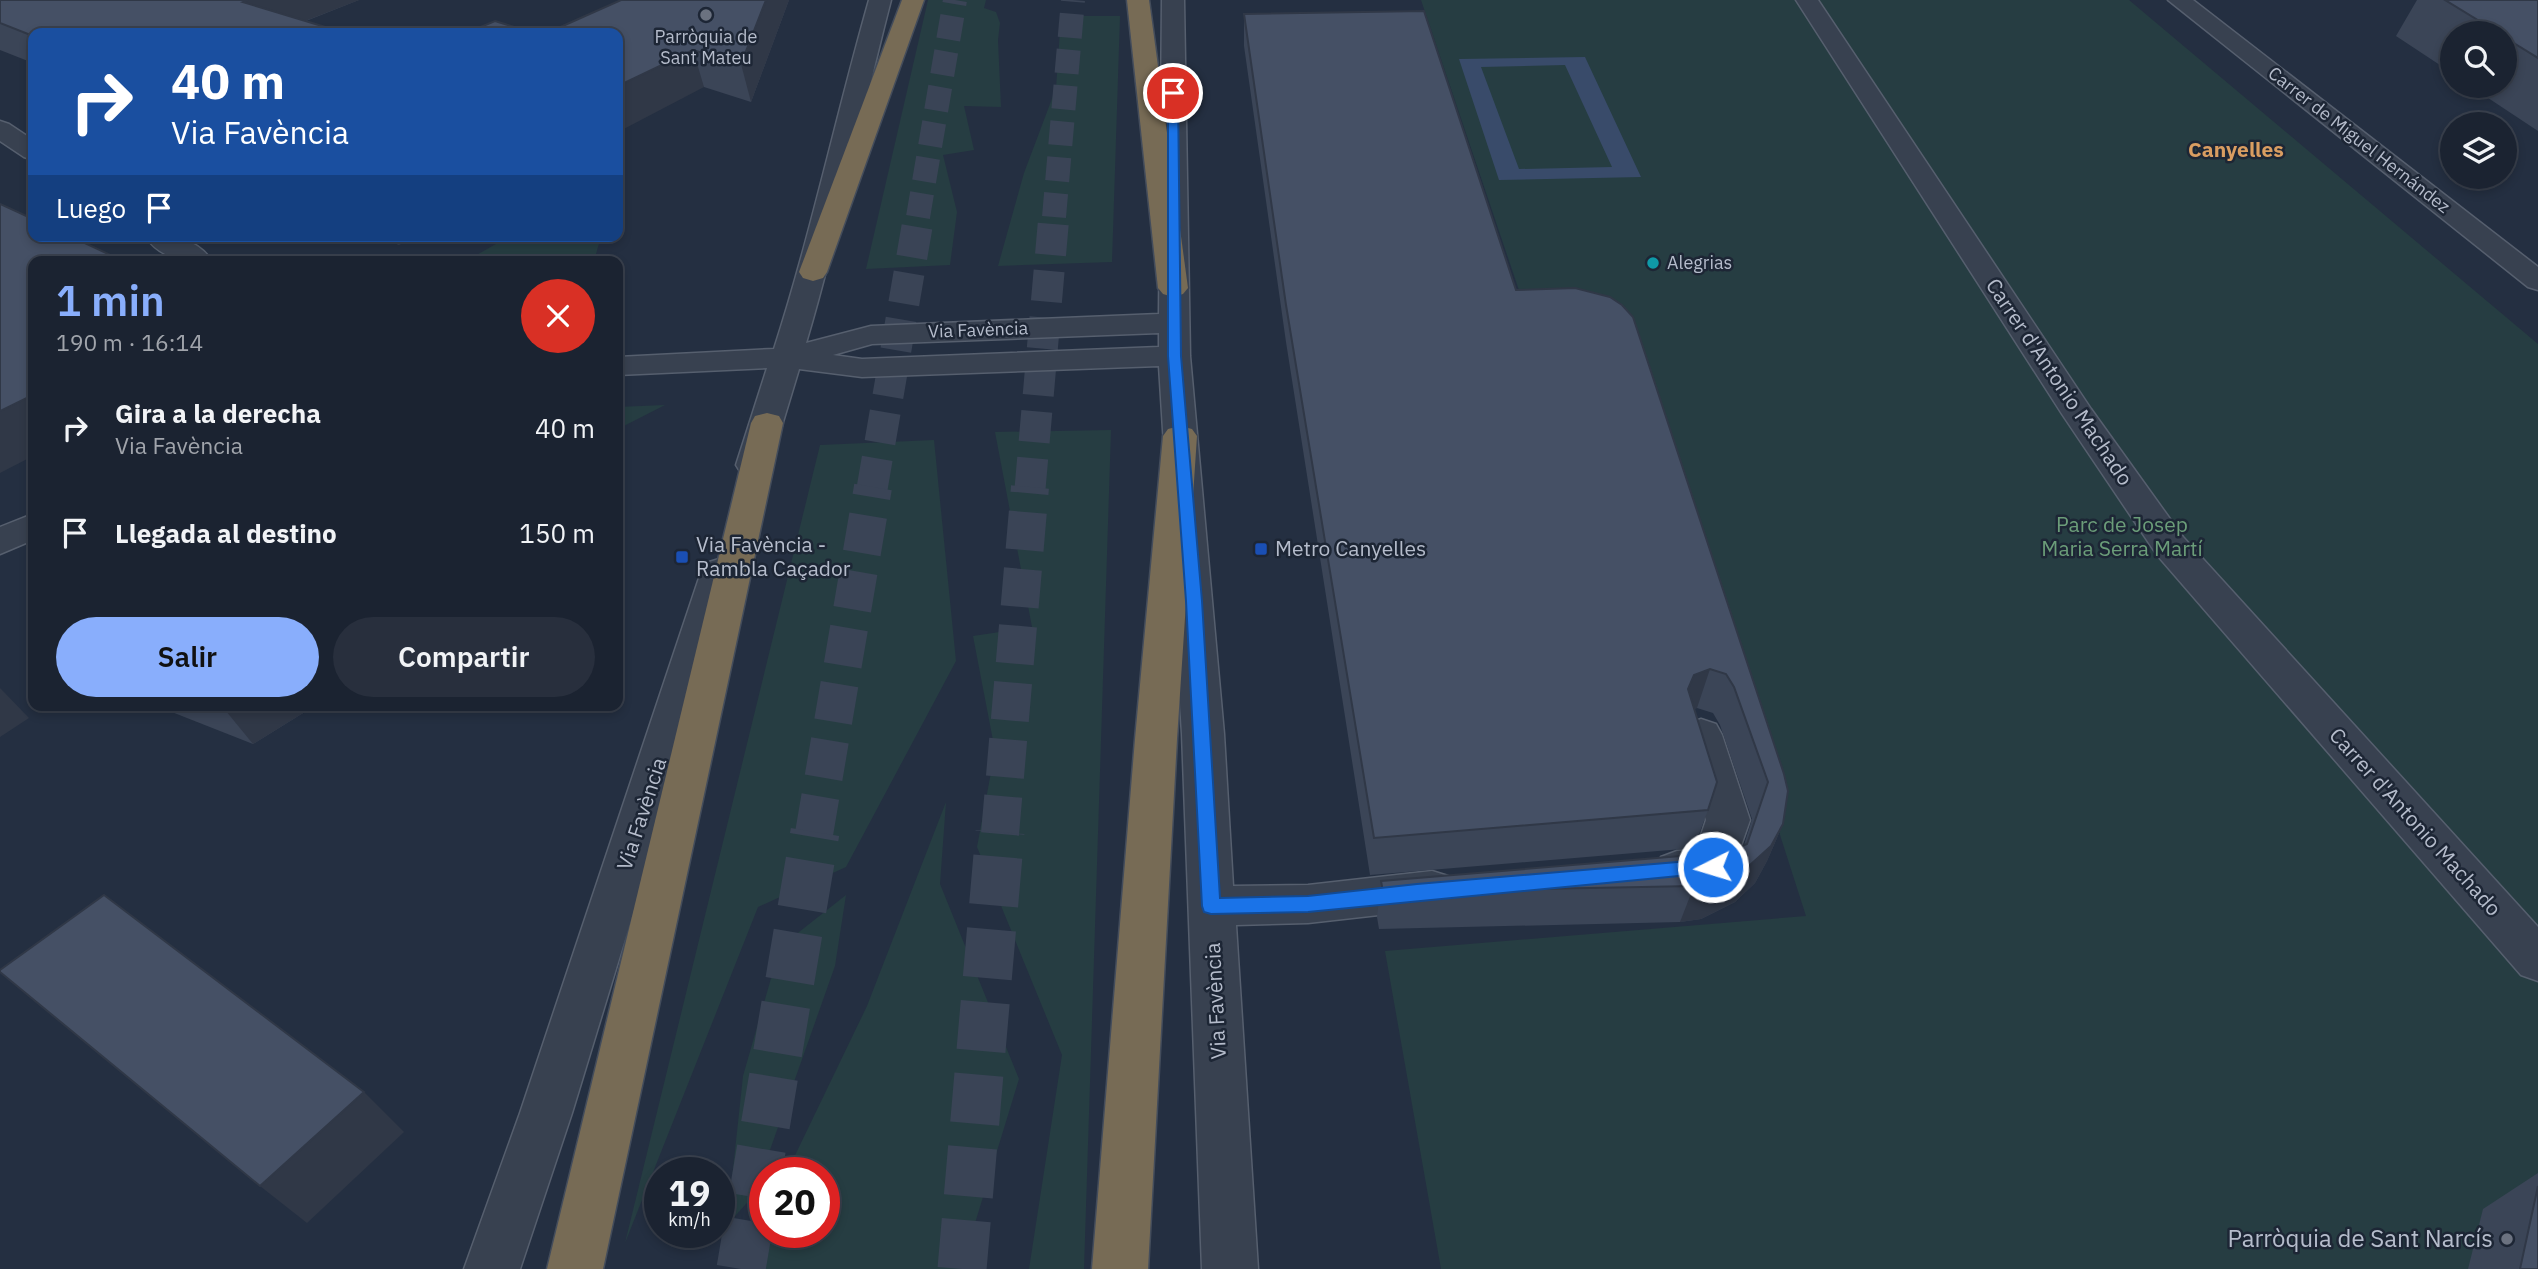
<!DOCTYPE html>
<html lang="es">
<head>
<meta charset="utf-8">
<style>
	body { margin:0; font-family:"IBM Plex Sans",sans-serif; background:#282f3d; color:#f1f3f6; height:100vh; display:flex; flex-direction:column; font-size:26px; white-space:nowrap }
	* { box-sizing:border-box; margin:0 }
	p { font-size:23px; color:#a0a4ab }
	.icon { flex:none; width:38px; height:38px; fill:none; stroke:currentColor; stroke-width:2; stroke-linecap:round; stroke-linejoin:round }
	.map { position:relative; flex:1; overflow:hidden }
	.details { position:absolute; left:28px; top:256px; width:595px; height:455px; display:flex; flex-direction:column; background:#1b2331; border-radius:14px; box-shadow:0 4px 10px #0003,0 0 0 2px #39404d }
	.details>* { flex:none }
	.top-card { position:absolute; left:28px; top:28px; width:595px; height:214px; border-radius:14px; box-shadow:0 4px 10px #0003,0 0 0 2px #39404d; background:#1a4fa0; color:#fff; overflow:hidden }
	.tools { position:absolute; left:2440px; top:21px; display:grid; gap:14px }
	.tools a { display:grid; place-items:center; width:77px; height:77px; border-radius:50%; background:#1b2331; box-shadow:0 4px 10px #0003,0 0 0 2px #39404d; font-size:35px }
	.speed { position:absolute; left:644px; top:1157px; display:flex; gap:14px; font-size:35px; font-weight:700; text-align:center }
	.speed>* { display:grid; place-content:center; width:91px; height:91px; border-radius:50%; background:#1b2331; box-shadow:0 4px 10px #0003,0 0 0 2px #39404d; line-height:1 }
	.speed small { font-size:18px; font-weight:400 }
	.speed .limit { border:10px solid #d22; background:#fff; color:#111 }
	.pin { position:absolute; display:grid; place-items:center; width:60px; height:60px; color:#fff; margin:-30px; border:4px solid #fff; border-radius:50%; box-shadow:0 2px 7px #0007 }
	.me { position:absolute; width:77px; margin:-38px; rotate:265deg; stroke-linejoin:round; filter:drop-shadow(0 0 5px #0008) }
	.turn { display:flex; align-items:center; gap:24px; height:147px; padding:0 28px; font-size:32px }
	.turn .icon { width:91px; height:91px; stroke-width:2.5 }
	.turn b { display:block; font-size:49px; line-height:60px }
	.then { display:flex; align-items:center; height:66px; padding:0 28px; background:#0003; gap:14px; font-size:26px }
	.round { display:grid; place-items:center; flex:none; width:74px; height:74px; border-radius:37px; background:#282f3d }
	.headline { display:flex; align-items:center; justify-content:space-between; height:119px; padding:0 28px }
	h1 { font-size:42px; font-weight:600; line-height:52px; color:#89aefc }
	.cta { display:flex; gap:14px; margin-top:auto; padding:14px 28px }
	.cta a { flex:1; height:80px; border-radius:42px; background:#89aefc; color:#111; font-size:28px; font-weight:600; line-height:80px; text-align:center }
	.cta a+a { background:#282f3d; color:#f1f3f6 }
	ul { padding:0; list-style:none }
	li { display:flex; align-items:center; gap:21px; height:105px; padding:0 28px }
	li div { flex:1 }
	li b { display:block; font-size:26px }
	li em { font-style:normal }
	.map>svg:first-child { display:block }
</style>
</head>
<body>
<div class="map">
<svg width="2538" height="1269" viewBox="0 0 2538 1269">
	<rect width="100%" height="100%" fill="#242f41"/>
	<g fill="#263d42">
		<polygon points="928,0 986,0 984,8 996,12 1000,23 998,40 1001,107 964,106 974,150 943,155 957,212 950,265 866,269"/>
		<polygon points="1421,0 2129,0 2538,344 2538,1269 1441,1269 1385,951 1806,916 1615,320 1529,320"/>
		<polygon points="1061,16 1120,16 1112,262 998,266 1024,173 1056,88"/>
		<polygon points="510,236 598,236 600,240 594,261 466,261"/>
		<polygon points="665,405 618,429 618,407"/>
		<polygon points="1111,430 1084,1269 1029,1269 1062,1055 977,847 995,751 973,636 1032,627 995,432"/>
		<polygon points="934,440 956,661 846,867 758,907 625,1243 820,445"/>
		<polygon points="946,802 940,884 1019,1079 961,1269 740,1269 765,1218 765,1232 824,1232 824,1172 787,1172 867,1006"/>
		<polygon points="846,895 835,966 754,1195 727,1225 743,1076 780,947"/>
	</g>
	<path fill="#394b6a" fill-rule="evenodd" d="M1585,57L1641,177L1499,180L1459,59ZM1565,65L1612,167L1519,169L1481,67Z"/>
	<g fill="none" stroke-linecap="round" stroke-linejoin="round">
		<g stroke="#3a4456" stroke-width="24" stroke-dasharray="24 12" stroke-linecap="butt">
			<polyline points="918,217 955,0"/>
			<polyline points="1054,217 1073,0"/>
		</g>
		<g stroke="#3a4456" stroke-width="31" stroke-dasharray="31 16" stroke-linecap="butt">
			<polyline points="872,489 919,215"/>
			<polyline points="1030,489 1054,215"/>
		</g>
		<g stroke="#3a4456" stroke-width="38" stroke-dasharray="38 19" stroke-linecap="butt">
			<polyline points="814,834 873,487"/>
			<polyline points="1000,834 1030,487"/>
		</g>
		<g stroke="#3a4456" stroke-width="49" stroke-dasharray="49 24" stroke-linecap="butt">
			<polyline points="741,1269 815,832"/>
			<polyline points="962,1269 1000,832"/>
		</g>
		<g stroke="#565f6e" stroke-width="3">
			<g id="minor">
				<path d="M869,0H891C861,114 840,230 806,343L871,326L1159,314L1162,0H1184L1190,356L1224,734L1233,886L1308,885L1432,871L1448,876L1455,890L1448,904L1432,909L1308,923L1236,925L1258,1269H1202L1182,734L1159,366L862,377L799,369L770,465L765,473L753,476L741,473L736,465L767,368L618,375V357L774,349C811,234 836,116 869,0ZM1159,333V347L862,359L833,355L872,344Z"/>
				<polygon points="1796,0 1818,0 2091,409 2183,537 2538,927 2538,981 2521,975 2157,555 2062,414"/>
				<polygon points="2168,0 2193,0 2538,267 2538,290 2528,287"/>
				<polygon points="0,121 9,124 33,140 33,160 24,157 0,141"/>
				<path d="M145,236C171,236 196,237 212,261C186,261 162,261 145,236Z"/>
				<polygon points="33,514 33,540 0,554 0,527"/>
				<polygon points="719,559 732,563 737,572 572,1113 520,1269 464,1269 520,1113 701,572 706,563"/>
				<path d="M1701,719L1716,724L1722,735L1750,820L1729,880C1706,888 1684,891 1661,883L1655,870L1661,857L1677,851L1696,850L1706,820L1680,735L1686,724Z"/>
			</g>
		</g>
		<g stroke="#434c5b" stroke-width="3">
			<g id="highway">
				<polygon points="902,0 924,0 827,272 823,278 813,281 803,278 799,272"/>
				<polygon points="1127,0 1149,0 1188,288 1183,294 1173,297 1163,294 1158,288"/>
				<polygon points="767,413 779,416 783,423 603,1269 547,1269 751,423 755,416"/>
				<polygon points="1180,426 1192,429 1197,436 1177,739 1148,1269 1092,1269 1135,739 1163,436 1168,429"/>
			</g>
		</g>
		<use href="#minor" fill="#384150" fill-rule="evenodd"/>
		<use href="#highway" fill="#776b55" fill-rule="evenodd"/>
	</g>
	<g fill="#3b4557">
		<polygon points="0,0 359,0 306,21 33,33 33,63 0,50"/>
		<polygon points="789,0 751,102 704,87 618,33"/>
		<polygon points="2417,0 2538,0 2538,131 2470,86 2504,86 2504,33 2452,33 2452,73 2396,36"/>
		<polygon points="1244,14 1516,290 1610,297 1783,824 1767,861 1755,883 1735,902 1701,919 1680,922 1379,929 1377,917 1381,881 1729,852 1744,845 1752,819 1720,725 1713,713 1697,708 1694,709 1708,810 1694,848 1370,875 1286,342 1244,46"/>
		<polygon points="378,236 415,236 399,245"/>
		<polygon points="154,705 316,705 253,744"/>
		<polygon points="2538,1173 2538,1269 2468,1269 2483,1209"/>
	</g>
	<g fill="#303847">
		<polygon points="248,0 359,0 274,33 243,2"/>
		<polygon points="766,0 789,0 751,102 741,64"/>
		<polygon points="693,50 704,87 618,132 618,86"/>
		<polygon points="394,236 415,236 399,245"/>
		<polygon points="33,395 33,456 0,473 0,411"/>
		<polygon points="1710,669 1697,708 1682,714 1688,689 1694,675"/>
		<polygon points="0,688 29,718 0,737"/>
		<polygon points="221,705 316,705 253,744"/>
		<polygon points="1783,824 1767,861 1755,883 1735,902 1701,919 1680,922 1694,886"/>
		<polygon points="364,1092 404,1132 307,1223 260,1186"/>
	</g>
	<g fill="#455065" stroke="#303847" stroke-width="2">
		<polygon points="0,0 248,0 243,2 345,33 33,33 33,36 0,23"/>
		<polygon points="621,0 766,0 741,64 693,50 618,86 618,33 547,33"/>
		<polygon points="2445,0 2538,0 2538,58 2504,37 2504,33 2499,33"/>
		<polygon points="1424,11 1516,290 1575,288 1610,297 1622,305 1633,317 1784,774 1788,791 1783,824 1771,846 1750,865 1715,882 1694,886 1383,892 1381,881 1729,852 1747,844 1768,782 1734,687 1726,674 1710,669 1694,675 1688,689 1717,782 1708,810 1374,838 1286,305 1244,14"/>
		<polygon points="495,21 534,33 466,33"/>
		<polygon points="0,204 33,219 33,236 70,236 123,261 33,261 33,395 0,411"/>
		<polygon points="104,895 364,1092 260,1186 0,972 0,970"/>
		<polygon points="2538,1186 2538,1269 2520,1269"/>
	</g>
	<polygon fill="#1a73e8" stroke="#114b97" stroke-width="2" points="1173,90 1178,93 1181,356 1202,601 1220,898 1308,896 1417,884 1713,859 1720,861 1723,867 1720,872 1308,912 1211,914 1204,912 1202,906 1186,601 1168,356 1168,93"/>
	<g fill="#6b7280" stroke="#1d2635" stroke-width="2.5">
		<circle cx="706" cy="15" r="7"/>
		<circle cx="2507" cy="1239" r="7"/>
	</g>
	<circle fill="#0f9aa8" stroke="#1d2635" stroke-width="2.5" cx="1653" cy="263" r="7"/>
	<g fill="#1a4fb4" stroke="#1d2635" stroke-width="2.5">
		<rect x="1254" y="542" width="14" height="14" rx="3.5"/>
		<rect x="675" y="550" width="14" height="14" rx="3.5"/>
	</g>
	<g text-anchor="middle" stroke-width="5" stroke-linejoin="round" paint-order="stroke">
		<g font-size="18" fill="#b5bccb" stroke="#1d2635">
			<text x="706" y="43">Parròquia de<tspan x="706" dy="21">Sant Mateu</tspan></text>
			<text x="1667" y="269" text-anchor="start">Alegrias</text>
		</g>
		<g font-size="18" fill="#b5bccb" stroke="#1d2635">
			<text transform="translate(2359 140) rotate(38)" y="6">Carrer de Miguel Hernández</text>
			<text transform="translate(978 330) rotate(-2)" y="6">Via Favència</text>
		</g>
		<g font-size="21" font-weight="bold" fill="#d99d61" stroke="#1d2635">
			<text x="2236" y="157">Canyelles</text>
		</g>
		<g font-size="21" fill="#b5bccb" stroke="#1d2635">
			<text transform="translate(2059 382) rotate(56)" y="7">Carrer d'Antonio Machado</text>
			<text transform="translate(642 814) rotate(-72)" y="7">Via Favència</text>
			<text transform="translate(2415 822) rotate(48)" y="7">Carrer d'Antonio Machado</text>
			<text transform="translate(1216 1001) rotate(-93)" y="7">Via Favència</text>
		</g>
		<g font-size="21" fill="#6b9d79" stroke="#1d2635">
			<text x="2122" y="532">Parc de Josep<tspan x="2122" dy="24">Maria Serra Martí</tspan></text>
		</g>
		<g font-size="21" fill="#b5bccb" stroke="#1d2635" text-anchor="start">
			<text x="696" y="552">Via Favència -<tspan x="696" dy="24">Rambla Caçador</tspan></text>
			<text x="1275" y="556">Metro Canyelles</text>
		</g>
		<g font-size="24" fill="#b5bccb" stroke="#1d2635" text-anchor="end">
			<text x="2493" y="1247">Parròquia de Sant Narcís</text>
		</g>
	</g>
</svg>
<div class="tools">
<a><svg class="icon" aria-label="search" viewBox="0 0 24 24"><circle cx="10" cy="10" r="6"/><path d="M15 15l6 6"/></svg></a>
<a><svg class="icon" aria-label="layers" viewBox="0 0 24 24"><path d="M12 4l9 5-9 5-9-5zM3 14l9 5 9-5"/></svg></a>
</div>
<div class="speed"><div>19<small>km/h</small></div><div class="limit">20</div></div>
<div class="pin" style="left:1173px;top:93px;background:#d93025"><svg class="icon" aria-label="arrive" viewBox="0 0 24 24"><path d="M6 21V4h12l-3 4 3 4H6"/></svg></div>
<svg class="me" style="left:1713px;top:867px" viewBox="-20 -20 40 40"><circle r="17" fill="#1a73e8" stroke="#fff" stroke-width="3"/><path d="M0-11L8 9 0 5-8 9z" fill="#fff"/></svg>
<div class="top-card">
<div class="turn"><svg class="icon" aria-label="right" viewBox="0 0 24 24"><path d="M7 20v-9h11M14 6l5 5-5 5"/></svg><div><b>40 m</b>Via Favència</div></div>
<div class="then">Luego<svg class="icon" aria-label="arrive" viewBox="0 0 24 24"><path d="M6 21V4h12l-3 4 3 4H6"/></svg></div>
</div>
<section class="details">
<div class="headline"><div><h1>1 min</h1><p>190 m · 16:14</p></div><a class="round" style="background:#d93025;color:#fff"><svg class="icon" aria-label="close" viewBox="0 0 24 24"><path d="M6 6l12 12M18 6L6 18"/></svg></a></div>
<ul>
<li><svg class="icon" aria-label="right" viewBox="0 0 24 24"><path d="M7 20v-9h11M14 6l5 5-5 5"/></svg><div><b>Gira a la derecha</b><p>Via Favència</p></div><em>40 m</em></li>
<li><svg class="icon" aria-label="arrive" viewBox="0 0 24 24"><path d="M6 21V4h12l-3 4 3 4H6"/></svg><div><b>Llegada al destino</b></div><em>150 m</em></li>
</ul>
<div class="cta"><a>Salir</a><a>Compartir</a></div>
</section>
</div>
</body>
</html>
